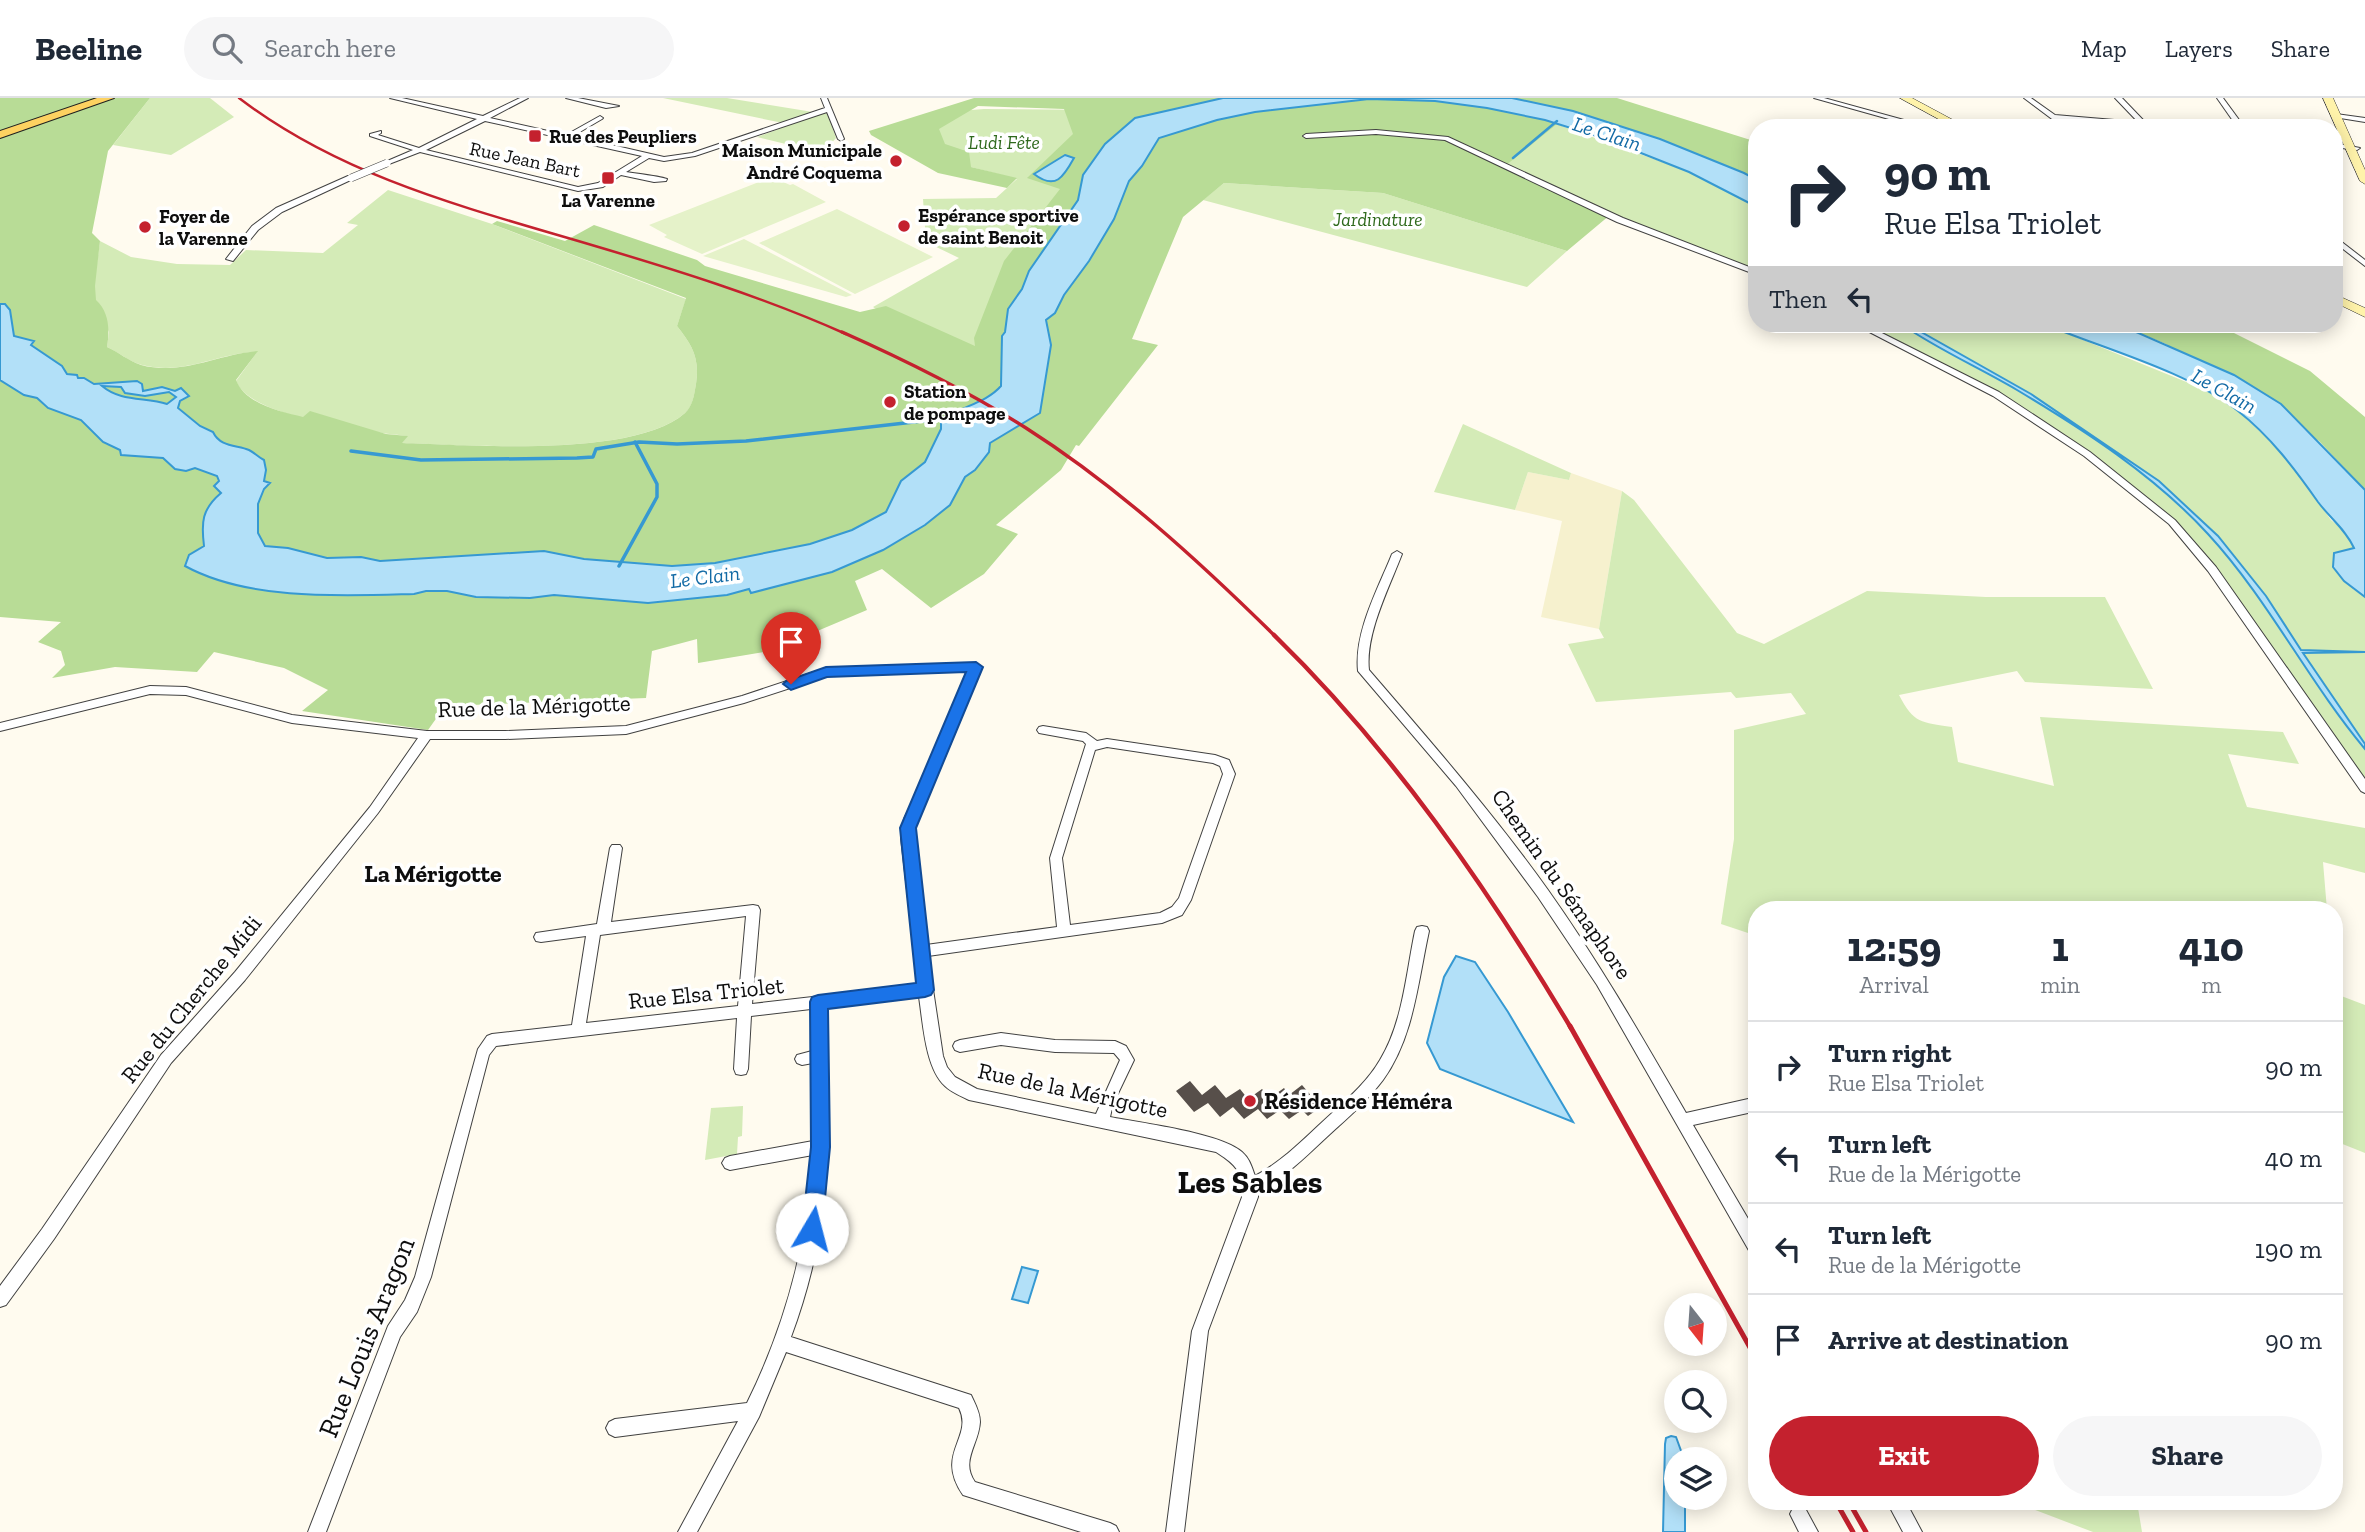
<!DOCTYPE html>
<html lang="en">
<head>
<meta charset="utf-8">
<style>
	body { margin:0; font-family:"Zilla Slab",serif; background:#f6f6f7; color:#1f2937; height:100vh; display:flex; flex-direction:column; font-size:26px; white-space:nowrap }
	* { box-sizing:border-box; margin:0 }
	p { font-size:23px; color:#747a83 }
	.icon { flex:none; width:38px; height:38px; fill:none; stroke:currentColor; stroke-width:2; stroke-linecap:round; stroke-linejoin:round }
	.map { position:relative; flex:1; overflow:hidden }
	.side { position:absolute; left:1748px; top:803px; width:595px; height:609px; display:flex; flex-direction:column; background:#fff; border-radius:28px; box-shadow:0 4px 18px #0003 }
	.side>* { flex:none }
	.guide { position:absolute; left:1748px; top:21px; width:595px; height:214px; border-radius:28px; box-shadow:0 4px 18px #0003; background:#fff; color:#1f2937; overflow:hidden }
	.needle { width:46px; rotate:163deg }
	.tools { position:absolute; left:1664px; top:1195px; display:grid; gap:14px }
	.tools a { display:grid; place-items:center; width:63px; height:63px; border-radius:50%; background:#fff; box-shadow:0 4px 18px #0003; font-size:35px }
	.pin { position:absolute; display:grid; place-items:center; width:60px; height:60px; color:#fff; margin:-72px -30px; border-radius:50% 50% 50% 0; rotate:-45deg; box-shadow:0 0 7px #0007 }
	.pin .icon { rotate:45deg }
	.me { position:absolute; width:77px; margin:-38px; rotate:8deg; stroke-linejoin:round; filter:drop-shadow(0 0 5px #0008) }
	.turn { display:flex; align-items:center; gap:24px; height:147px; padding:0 21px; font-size:32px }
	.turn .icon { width:91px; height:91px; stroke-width:2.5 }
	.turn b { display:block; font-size:49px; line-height:60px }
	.then { display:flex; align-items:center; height:66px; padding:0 21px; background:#0003; gap:14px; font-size:26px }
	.eta { display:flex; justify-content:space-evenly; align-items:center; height:119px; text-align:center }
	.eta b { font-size:42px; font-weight:800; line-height:49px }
	.action { display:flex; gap:14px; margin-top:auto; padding:14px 21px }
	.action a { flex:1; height:80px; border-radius:42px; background:#c4212e; color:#fff; font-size:28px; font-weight:800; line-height:80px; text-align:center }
	.action a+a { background:#f6f6f7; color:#1f2937 }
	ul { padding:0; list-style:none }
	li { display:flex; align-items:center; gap:21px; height:91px; padding:0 21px; border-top:2px solid #e0e1e3 }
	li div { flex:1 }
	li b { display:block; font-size:26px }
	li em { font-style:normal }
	header { display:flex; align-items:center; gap:42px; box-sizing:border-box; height:98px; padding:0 35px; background:#fff; border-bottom:2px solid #e0e1e3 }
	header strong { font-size:33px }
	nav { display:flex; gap:38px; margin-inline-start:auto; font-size:24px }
	.search { width:490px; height:63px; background:#f6f6f7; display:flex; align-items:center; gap:18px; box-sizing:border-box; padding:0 24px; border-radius:38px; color:#747a83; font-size:26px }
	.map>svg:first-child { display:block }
</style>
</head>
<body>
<header>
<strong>Beeline</strong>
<div class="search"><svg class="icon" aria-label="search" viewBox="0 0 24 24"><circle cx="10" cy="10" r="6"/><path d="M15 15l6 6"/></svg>Search here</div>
<nav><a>Map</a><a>Layers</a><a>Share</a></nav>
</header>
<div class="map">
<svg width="2365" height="1434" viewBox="0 0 2365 1434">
	<rect width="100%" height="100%" fill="#fffbef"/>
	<polygon fill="#f6f1ce" points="1528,374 1569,382 1571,375 1622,393 1599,531 1541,519 1562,423 1515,412"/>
	<g fill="#d4ebb7">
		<polygon points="150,0 210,0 234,19 171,57 113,47"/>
		<polygon points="663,0 727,0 813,14 783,25"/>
		<path d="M1402,1L1469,7L1545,22L1690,74L1757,109V175L1620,122L1458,44L1414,36H1341L1290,42L1214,69L1196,78L1121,132L1107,134L1122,105L1120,103L1123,102L1129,83L1142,68L1159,40C1195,25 1231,21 1268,14C1313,5 1357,1 1402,1Z"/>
		<polygon points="984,11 1103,12 992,253 919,239 873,209 959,160 926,144 923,101 996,100 1017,81 971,69 904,29 959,13"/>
		<polygon points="824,14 828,17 836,40 823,55 757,39"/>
		<path d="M0,53L95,180L100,143L131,159L177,166L230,167L246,152L323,155L358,127L347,125L388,92L492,126L686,201L677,228C692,247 700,260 696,286C694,297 693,308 685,315C633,360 469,347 401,345L407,338C371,334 250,320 236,283L257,254C216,255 185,278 142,267C130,264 118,254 107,249L109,234L101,218Z"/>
		<polygon points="1224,85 1383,95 1567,153 1527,189 1203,102"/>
		<polygon points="1858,226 2044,226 2206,292 2237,312 2264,337 2285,358 2331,422 2348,436 2354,450 2353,491 2365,499 2365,682 2326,624 2172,424 2046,328 1927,259"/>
		<polygon points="1463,326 1571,375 1569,382 1528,374 1515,412 1434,394"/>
		<path d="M1622,393L1634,402L1737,535L1764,546L1867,493L1986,499H2105L2153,591L2025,584L2017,573L1899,597C1914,626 1921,624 1952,629L1958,664L2054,688L2040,619L2283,634L2299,666L2228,656L2247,709L2365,730V775L2323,764L2327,812H1757V838L1721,826L1734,741V632L1806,616L1791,595L1736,600L1731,594L1596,604L1568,546L1604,540L1599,531Z"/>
		<polygon points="2335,879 2336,896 2365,907 2365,1055 2335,1043"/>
		<polygon points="743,1008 742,1038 738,1039 737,1056 705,1062 711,1010"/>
		<polygon points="2014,1404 2137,1404 2142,1434 2093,1434"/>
	</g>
	<g fill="#b8dc96">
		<path d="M0,0H150L108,53L92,135L100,143L95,188L96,202C109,214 110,231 107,249C118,254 129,263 141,267C182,278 218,256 258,253L236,282C245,306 281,314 303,319L310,313L386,336L408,338L402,345C469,347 634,360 685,315C693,307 694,297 696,286C700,260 692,247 677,228L686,200L492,126L497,123L565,143L594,127L697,162L705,168L860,214L886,208L975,248L974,240L1004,163L1060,91L1027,80L1073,36L1064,11L978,8L939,31L945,46L969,54L971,69L1017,80L1007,90L938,75L871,37L869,33L974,0H1617L1757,44V82L1660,41L1573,13L1505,68L1610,117L1567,153L1383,95L1224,85L1183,119L1132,241L1158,247L1079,348L1076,347L1061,372L996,427L1018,436L984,476L931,510L882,471L855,483L867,512L770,553L698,565L697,541L652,553L646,600L445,608L428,632L302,613L328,592L284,570L214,554L197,574L115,569L52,580L65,567L61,553L38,544L61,524L0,519Z"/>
		<polygon points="2118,226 2216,226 2310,273 2365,319 2365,392 2319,343 2166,246"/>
	</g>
	<g fill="#e5f2c9">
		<polygon points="772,79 790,87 793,86 826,104 702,156 664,139 667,137 649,127"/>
		<polygon points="837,111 933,159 855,196 759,145"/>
		<polygon points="744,141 852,197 846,199 703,158"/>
	</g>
	<g fill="#b2e0f8" stroke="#3699d2" stroke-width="2" fill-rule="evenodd">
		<path d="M1223,0H1512L1573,13L1660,41L1744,75L1757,82V109L1689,74L1603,40L1545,22L1487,10L1435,3L1369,1L1255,14L1217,22L1159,40L1142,68L1129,83L1114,121L1089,163L1064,197L1055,215L1046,222L1051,247L1040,315L990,345L989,354L975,372L965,379L950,407L925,427L883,452L832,474L751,495L749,491L727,497L648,505L554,497L530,500L476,499L447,493H426L414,496C342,498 249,503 185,468L189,457L204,448C201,424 202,411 221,395L214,388L219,383L217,378L195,370L186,373L175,371L163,360L121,357L120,352L103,344L81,322L48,310L37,300L24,297L0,282V206H5L10,212L14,238L34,243L31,247L62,268L67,276L77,277L78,280H84L94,286L137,283L142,286L143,293L162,289L175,293L181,290L189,298L180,303L178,310L200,328L213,334C220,349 236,347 249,352C255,355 258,359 264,362L266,372L264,383L270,385L264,391L258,406V435L265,448L288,450L327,460L361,459L380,463L544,453L584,461L672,468L715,465L810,446L852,432L886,414L901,383L925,364L941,331V324C958,308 984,307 1001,288L1002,238L1005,234L1008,211L1022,191L1029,173L1078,102L1083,77L1105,46L1135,20ZM102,288L121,289L125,295L145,298L169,294L176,299L167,306C145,299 121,304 102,288Z"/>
		<path d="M1065,57L1074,60C1064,78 1056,93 1034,76Z"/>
		<path d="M1901,226H1907L2031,296L2159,383L2218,438L2266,498L2301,552L2365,554L2303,555L2365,646V651C2308,583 2268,501 2208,436C2154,377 2084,332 2017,292C1978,269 1937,251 1901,226Z"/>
		<path d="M2044,226H2118L2234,277L2281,306L2365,392V499L2344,483L2333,469L2334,455L2354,450C2346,432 2330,420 2318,404C2295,371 2270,338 2238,313C2187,273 2104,251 2044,226Z"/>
		<polygon points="1456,858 1475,864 1508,914 1573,1024 1440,971 1427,945 1444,879"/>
		<polygon points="1022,1169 1038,1173 1028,1205 1012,1201"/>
		<polygon points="1671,1338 1676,1339 1684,1361 1676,1362 1676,1400 1685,1400 1685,1434 1663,1434 1665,1346 1666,1340"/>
	</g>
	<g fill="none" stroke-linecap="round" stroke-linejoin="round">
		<polyline stroke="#3699d2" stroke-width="2.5" points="1513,60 1557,23"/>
		<g stroke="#3699d2" stroke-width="3.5">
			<polyline points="351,353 421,362 577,360 593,359 596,351 639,344 677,346 746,343 949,320"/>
			<polyline points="619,468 657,399 657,386 635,344"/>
		</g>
	</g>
	<polygon fill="#574f4a" points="1190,983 1202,997 1215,987 1226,1000 1240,991 1248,1001 1262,991 1270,1000 1284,990 1289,997 1302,987 1321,1009 1308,1018 1302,1012 1289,1021 1280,1012 1267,1021 1258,1011 1244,1021 1233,1009 1220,1019 1208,1005 1194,1014 1176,993"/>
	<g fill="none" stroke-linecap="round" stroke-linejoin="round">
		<g stroke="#414141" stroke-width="2">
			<g id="street">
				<path d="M390,0H402L483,18L520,0H528L490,20L566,37L600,18L603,20L602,21L573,38L664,59L692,55L825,10L821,0H827L844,41L841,43L838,41L827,14L695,58L664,63L649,60L626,74C638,76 658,78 667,81L666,83L654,84L621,77L603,89L578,93L420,54L389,66H385V64L413,52L370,38V36L381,33V35L378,37L419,50L477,21ZM485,23L642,58L598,85L578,89L426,52Z"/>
				<polygon points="566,0 578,0 619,8 606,10"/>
				<polygon points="1814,0 1824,0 1933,30 1921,30"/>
				<polygon points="2024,0 2031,0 2055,17 2138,24 2115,0 2122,0 2146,25 2190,30 2160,30 2062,22 2072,30 2064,30"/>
				<polygon points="2217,0 2223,0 2245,30 2238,30"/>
				<polygon points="2336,16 2365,20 2365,24 2334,19 2334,17"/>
				<polygon points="1376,32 1448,39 1623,120 1757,172 1757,177 1617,124 1445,42 1376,36 1306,40 1303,38 1306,36"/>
				<polygon points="2334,45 2360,50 2357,52 2334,49"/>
				<polygon points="348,78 355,80 282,114 258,132 233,163 226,161 252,128 276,110"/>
				<polygon points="2334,138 2365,162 2365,168 2334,144"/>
				<polygon points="1854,226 1864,226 1999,294 2090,354 2175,422 2216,469 2365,681 2365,695 2361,693 2208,473 2169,426 2084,358 1993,298"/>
				<path d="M1397,453L1402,456C1389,490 1365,536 1369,572C1431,644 1493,715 1548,792C1599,864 1642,939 1686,1015L1757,999V1013L1693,1027L1757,1136V1159L1751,1156L1597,887L1538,799L1456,688L1358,573C1354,534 1378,491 1392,456Z"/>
				<path d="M976,565L982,569L936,680L916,721L913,740L926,847L1057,829L1050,760L1086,646L1083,643L1039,635L1037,632L1039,629L1043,628L1086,635L1097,643L1107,641L1215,657L1229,662L1235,676L1191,802L1182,817L1162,825L928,858L943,958L947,969L955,979L977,991L1096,1016L1120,962L1114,955L1055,954L1001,947L960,954L955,952L953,948L955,944L960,942L1001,935L1055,942L1115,943L1126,948L1134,962L1113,1006L1110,1019C1141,1025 1221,1035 1242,1054C1250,1061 1252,1070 1255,1078C1279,1065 1298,1047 1318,1028C1340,1007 1365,988 1380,962C1403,924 1406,876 1415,833L1417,829L1422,828L1427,829L1429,833C1418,883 1414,939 1383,982C1368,1002 1349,1019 1330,1036C1307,1057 1287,1079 1258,1092V1099L1208,1233L1184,1434H1166L1192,1233L1242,1099C1245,1075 1235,1066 1216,1054L969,1002C961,998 951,994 945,988C925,970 923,924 919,899L825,909C827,967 831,1024 826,1082C822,1135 810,1188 791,1239L971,1297C975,1306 980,1314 980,1324C979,1346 960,1363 975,1384L1110,1425L1116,1428L1119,1434H1081L963,1397C934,1355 974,1340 959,1310L786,1254L759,1319L697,1434H678L738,1323L615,1339L609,1336L606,1330L609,1324L615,1321L747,1305C785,1228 808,1143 813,1057L730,1072L725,1070L722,1065L725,1060L730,1058L813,1043V965L802,967L797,965L795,961L797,957L812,953L811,911L751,918L748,971L746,976L741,977L736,976L734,971L737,920L496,948L489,957L431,1179L417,1214L400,1239L326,1434H308L388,1228L405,1202L415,1179L478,951L487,938L492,936L572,927L586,838L541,844L536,843L534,839L536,835L597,826L610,750L612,747H620L622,750L611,824L753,807L758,808L760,812L752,906L918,887L901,740L904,721L924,680L969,573L827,578L744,605L626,636L505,641H430L378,715L245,882L171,965L54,1141L6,1207L0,1209V1188L42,1131L161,957L235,874L370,709L418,640L292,625L186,597L150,596L0,633V625L150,588L186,589L292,617L427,633H505L626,628L742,598L826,570ZM1107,649L1213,665L1220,668L1223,676L1179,800L1172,809L1160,815L1070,827L1062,760L1095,652ZM746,818L738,908L586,925L600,837Z"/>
				<polygon points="1887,1404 1906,1404 1922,1434 1903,1434"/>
				<polygon points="1799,1407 1805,1410 1818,1434 1799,1434 1790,1416 1793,1410"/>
			</g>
		</g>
		<g stroke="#303030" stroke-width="1">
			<g id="secondary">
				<polygon points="1900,0 1912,0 1968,30 1955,30"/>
				<polygon points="2323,0 2333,0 2365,72 2365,86 2360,83"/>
				<polygon points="2334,196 2365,210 2365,219 2334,204"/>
			</g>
		</g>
		<g stroke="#1f1f1f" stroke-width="2">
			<polygon id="primary" points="97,0 114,0 0,40 0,33"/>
		</g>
		<use href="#street" fill="#fff" fill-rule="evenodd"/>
		<use href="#secondary" fill="#fff3aa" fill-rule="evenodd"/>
		<use href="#primary" fill="#fdd261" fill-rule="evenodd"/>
		<path stroke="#c4212e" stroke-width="2.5" d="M239,0C341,78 463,109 585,145C673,171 761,198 846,236"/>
		<path stroke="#c4212e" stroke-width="3.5" d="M842,234C905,262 968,293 1026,330C1117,388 1199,463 1276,539"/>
		<path stroke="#c4212e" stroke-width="4.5" d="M1274,537C1392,652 1487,789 1571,930"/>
		<g stroke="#c4212e" stroke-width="5">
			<polyline points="1570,928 1757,1262"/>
			<polyline points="1836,1404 1853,1434"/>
			<polyline points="1849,1404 1866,1434"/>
		</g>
		<g stroke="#414141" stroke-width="8" stroke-linecap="butt">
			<polyline id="street-bridge" points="351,80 387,65"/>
		</g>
		<use href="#street-bridge" stroke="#fff" stroke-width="7"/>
	</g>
	<polygon fill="#1a73e8" stroke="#114b97" stroke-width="2" points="976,564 983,569 916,730 934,892 931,897 925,899 828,911 830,1049 822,1131 819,1138 812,1141 805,1138 802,1131 811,1049 810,904 812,899 818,897 916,885 900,730 966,574 827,579 791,592 783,586 786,583 826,569"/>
	<g fill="#c4212e" stroke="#fff" stroke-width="2.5">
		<rect x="528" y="31" width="14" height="14" rx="3.5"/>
		<circle cx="896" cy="63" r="7"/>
		<rect x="601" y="73" width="14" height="14" rx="3.5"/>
		<circle cx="904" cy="128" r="7"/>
		<circle cx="145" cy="129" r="7"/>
		<circle cx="890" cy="304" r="7"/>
		<circle cx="1250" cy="1003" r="7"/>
	</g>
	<g text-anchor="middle" stroke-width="7" stroke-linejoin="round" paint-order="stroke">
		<g font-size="19" font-weight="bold" fill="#0e0e0e" stroke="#fff" text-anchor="start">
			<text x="549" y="45">Rue des Peupliers</text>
			<text x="882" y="59" text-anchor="end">Maison Municipale<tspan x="882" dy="22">André Coquema</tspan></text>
			<text x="608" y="109" text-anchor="middle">La Varenne</text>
			<text x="918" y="124">Espérance sportive<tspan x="918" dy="22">de saint Benoit</tspan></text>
			<text x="159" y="125">Foyer de<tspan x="159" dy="22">la Varenne</tspan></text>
			<text x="904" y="300">Station<tspan x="904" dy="22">de pompage</tspan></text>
		</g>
		<g font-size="19" font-style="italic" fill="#2e691c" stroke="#fff">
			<text x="1004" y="51">Ludi Fête</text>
			<text x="1378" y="128">Jardinature</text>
		</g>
		<g font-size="19" fill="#0e0e0e" stroke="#fff">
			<text transform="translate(525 61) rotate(12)" y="7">Rue Jean Bart</text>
		</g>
		<g font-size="21" font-style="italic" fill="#126aa5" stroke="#fff">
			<text transform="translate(1607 36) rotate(18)" y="7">Le Clain</text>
			<text transform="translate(2224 293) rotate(29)" y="7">Le Clain</text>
			<text transform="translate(705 479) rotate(-7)" y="7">Le Clain</text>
		</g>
		<g font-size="23" fill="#0e0e0e" stroke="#fff">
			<text transform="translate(534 608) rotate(-2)" y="8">Rue de la Mérigotte</text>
			<text transform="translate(1562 786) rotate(55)" y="8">Chemin du Sémaphore</text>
			<text transform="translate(706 895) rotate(-6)" y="8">Rue Elsa Triolet</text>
			<text transform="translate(191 901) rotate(-51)" y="8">Rue du Cherche Midi</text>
			<text transform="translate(1073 992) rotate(12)" y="8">Rue de la Mérigotte</text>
		</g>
		<g font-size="23" font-weight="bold" fill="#0e0e0e" stroke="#fff" text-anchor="start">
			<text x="1264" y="1011">Résidence Héméra</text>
		</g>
		<g font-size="24" font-weight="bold" fill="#0e0e0e" stroke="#fff">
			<text x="433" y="784">La Mérigotte</text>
		</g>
		<g font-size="28" fill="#0e0e0e" stroke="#fff">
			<text transform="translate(366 1239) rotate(-68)" y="10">Rue Louis Aragon</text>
		</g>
		<g font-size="32" font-weight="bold" fill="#0e0e0e" stroke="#fff">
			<text x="1250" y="1095">Les Sables</text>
		</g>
	</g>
</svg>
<div class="tools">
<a><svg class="needle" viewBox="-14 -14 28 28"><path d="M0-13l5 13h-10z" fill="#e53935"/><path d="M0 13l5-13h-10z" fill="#747a83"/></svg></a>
<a><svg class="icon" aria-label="search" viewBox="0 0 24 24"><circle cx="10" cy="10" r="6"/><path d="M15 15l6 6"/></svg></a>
<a><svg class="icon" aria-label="layers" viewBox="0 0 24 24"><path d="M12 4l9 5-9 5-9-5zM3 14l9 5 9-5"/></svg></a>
</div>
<div class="pin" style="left:791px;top:586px;background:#d93025"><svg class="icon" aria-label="arrive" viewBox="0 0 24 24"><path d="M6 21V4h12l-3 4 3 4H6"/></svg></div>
<svg class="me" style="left:812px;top:1131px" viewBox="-20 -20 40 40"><circle r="19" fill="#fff"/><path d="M0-13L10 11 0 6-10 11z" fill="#1a73e8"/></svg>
<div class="guide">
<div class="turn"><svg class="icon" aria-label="right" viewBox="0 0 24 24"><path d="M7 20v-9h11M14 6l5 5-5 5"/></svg><div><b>90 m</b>Rue Elsa Triolet</div></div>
<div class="then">Then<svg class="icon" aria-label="left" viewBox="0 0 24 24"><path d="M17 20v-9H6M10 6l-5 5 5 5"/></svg></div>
</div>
<section class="side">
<div class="eta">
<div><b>12:59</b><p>Arrival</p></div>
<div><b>1</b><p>min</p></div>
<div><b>410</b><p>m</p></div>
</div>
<ul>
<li><svg class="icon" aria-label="right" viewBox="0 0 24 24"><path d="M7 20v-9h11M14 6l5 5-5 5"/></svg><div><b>Turn right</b><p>Rue Elsa Triolet</p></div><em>90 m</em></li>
<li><svg class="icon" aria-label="left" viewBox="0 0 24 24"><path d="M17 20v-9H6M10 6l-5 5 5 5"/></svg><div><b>Turn left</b><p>Rue de la Mérigotte</p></div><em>40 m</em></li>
<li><svg class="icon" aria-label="left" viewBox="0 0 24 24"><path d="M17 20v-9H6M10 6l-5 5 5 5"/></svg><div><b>Turn left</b><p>Rue de la Mérigotte</p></div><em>190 m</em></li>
<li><svg class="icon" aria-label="arrive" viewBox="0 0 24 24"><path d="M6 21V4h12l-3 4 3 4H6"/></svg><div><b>Arrive at destination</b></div><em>90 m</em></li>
</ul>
<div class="action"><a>Exit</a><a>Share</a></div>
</section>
</div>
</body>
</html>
